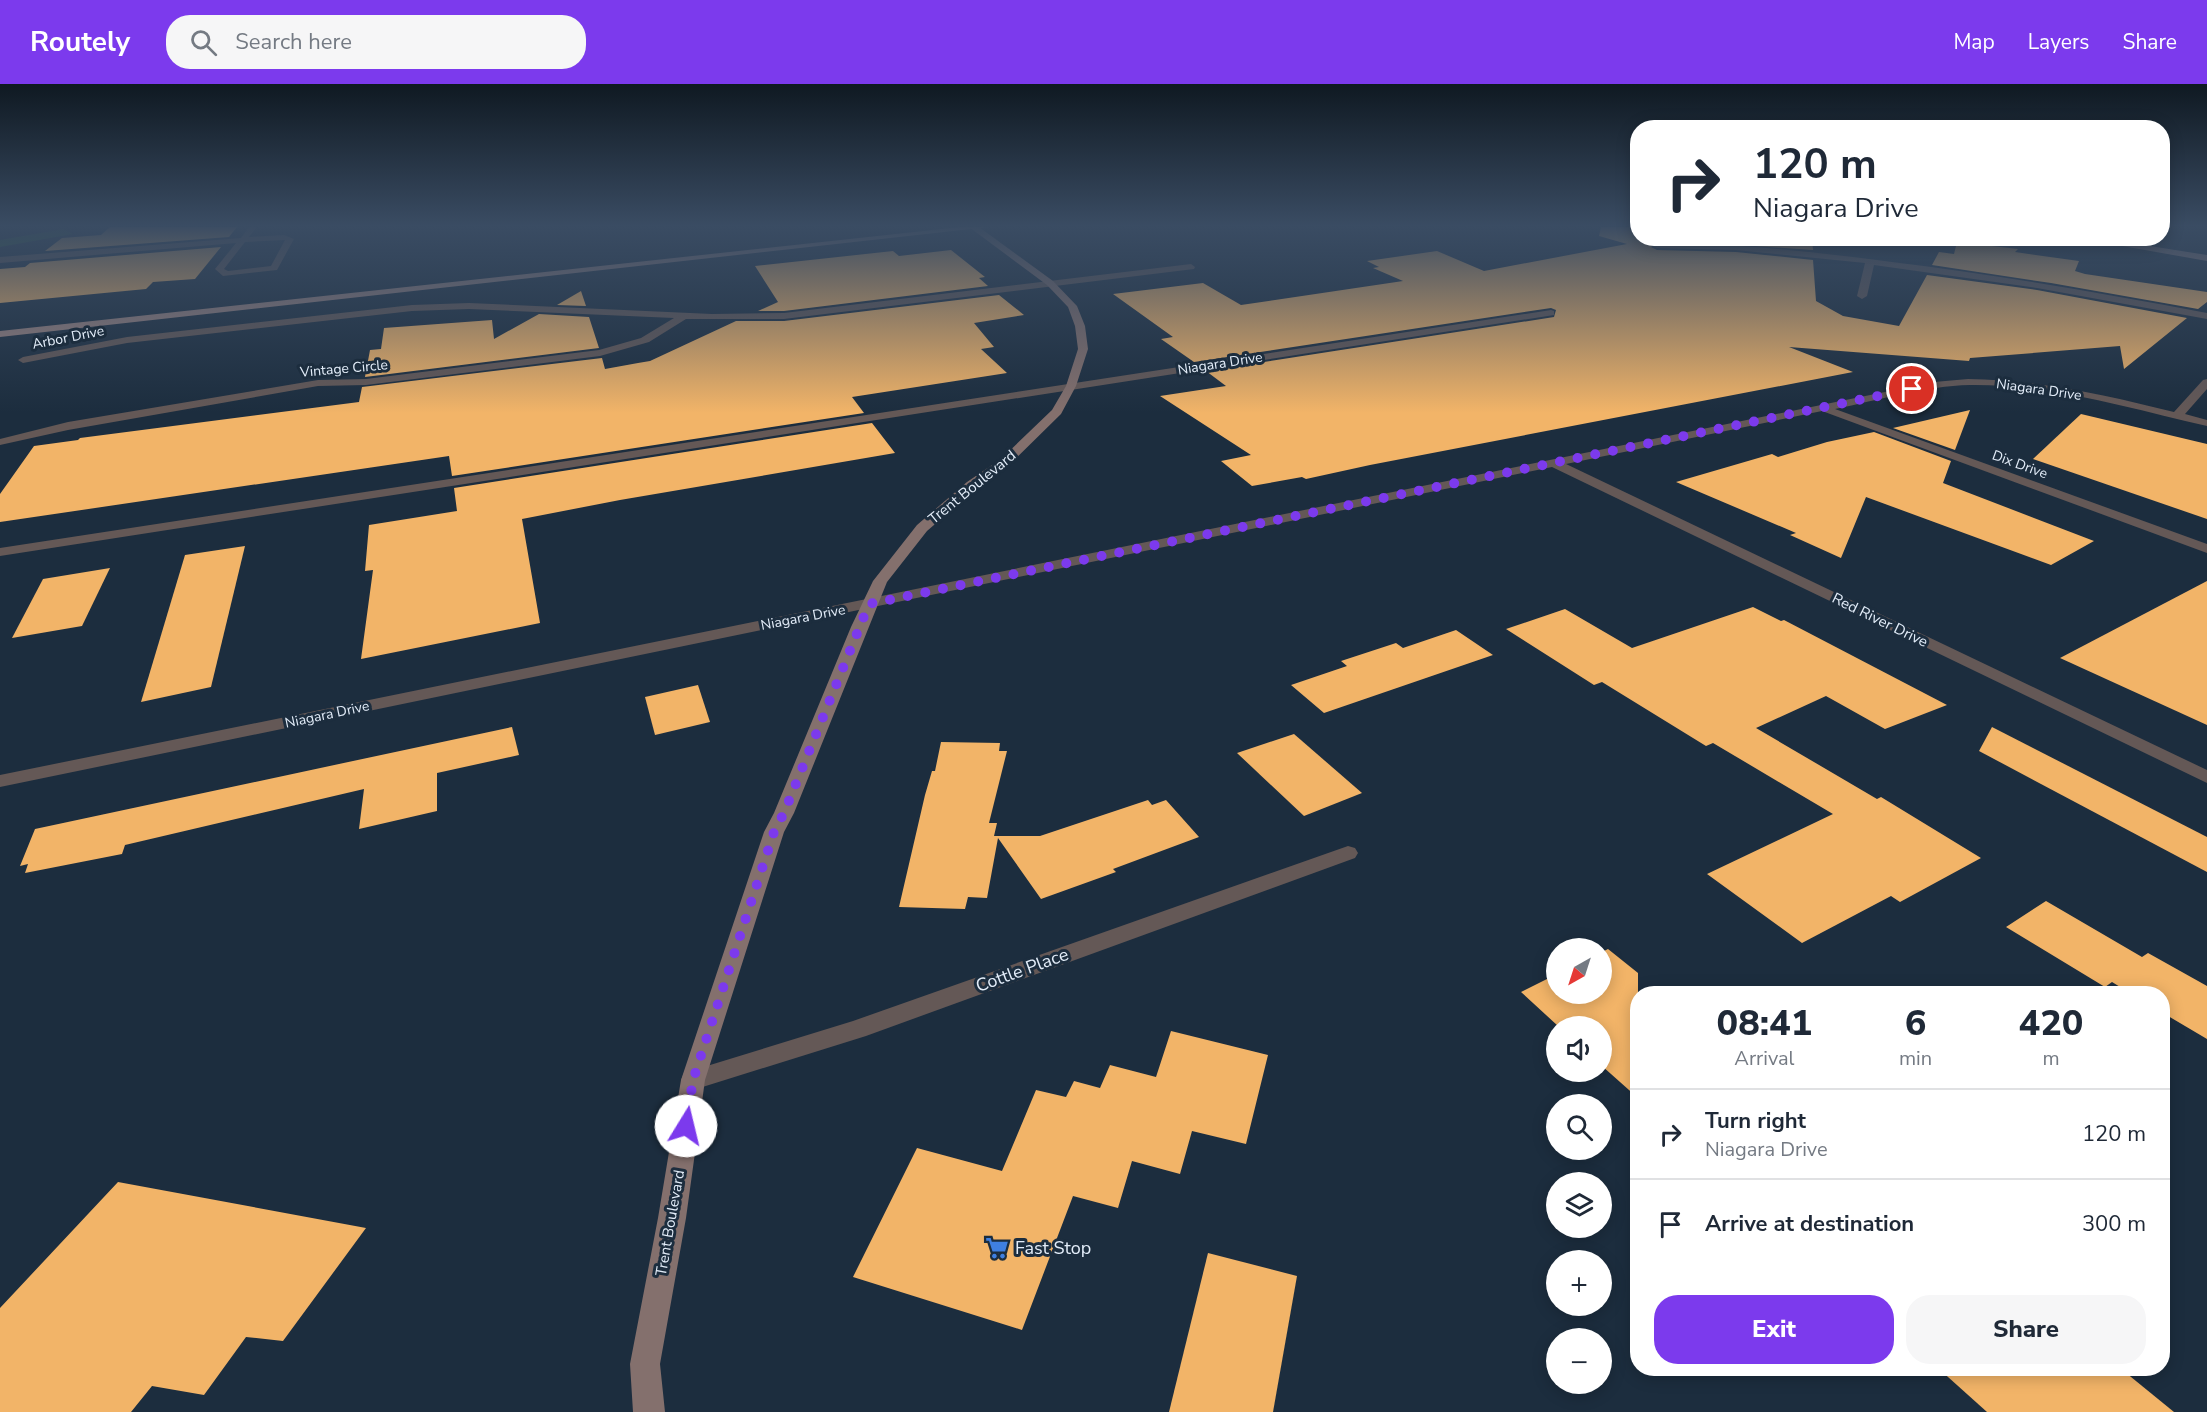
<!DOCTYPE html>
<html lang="en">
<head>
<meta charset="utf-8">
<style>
	body { margin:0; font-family:"Nunito Sans",sans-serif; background:#f6f6f7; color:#1f2937; height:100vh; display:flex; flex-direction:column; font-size:22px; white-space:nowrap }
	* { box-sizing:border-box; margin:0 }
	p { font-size:20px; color:#747a83 }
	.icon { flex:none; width:33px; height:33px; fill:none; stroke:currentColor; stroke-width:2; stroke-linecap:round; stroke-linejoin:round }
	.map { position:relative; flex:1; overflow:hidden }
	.details { position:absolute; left:1630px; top:902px; width:540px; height:390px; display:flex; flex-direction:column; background:#fff; border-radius:24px; box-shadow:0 3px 15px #0003 }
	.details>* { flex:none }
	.top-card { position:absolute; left:1630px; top:36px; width:540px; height:126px; border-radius:24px; box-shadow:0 3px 15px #0003; background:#fff; color:#1f2937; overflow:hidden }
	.needle { width:39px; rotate:219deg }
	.tools { position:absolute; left:1546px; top:854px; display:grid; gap:12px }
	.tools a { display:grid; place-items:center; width:66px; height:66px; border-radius:50%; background:#fff; box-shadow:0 3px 15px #0003; font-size:30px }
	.pin { position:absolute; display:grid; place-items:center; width:51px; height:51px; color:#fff; margin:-26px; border:3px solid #fff; border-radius:50%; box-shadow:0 2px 6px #0007 }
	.me { position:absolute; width:66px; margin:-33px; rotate:9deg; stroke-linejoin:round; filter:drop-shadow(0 0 4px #0008) }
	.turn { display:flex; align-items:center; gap:21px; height:126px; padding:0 24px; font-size:27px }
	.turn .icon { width:78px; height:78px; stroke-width:2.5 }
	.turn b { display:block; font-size:42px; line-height:51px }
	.eta { display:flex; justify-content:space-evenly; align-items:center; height:102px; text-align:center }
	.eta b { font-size:36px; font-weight:800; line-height:42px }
	.action { display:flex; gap:12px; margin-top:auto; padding:12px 24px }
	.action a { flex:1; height:69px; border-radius:24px; background:#7c3aed; color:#fff; font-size:24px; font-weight:800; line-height:69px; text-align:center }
	.action a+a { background:#f6f6f7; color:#1f2937 }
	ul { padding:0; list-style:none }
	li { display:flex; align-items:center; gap:18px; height:90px; padding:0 24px; border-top:2px solid #e0e1e3 }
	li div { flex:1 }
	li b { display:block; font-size:22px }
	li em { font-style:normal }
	header { display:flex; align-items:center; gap:36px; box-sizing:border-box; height:84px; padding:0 30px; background:#7c3aed; color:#fff }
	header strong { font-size:28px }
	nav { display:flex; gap:33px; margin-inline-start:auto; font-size:21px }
	.search { width:420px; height:54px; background:#f6f6f7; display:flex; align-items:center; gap:15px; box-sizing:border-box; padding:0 21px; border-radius:24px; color:#747a83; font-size:22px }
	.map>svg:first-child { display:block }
</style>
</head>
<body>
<header>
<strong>Routely</strong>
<div class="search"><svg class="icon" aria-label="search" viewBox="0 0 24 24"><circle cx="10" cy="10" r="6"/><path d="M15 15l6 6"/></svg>Search here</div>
<nav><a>Map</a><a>Layers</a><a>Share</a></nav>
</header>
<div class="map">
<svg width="2207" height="1328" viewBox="0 0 2207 1328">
	<rect width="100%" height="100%" fill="#1c2d3e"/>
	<polygon fill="#2a6037" points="63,145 73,150 0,163 0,156"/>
	<g fill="#f2b468">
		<polygon points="110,143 237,143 229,153 45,167 62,154 101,151"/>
		<polygon points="1601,143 1638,143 1638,154 1812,154 1813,166 1683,157 1657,158 1651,163 1657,166 1736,168 1813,176 1816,217 1843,232 1899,242 1927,191 2037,206 2187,234 2124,285 2120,262 1970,274 1969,277 1789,263 1853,288 1370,381 1306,395 1302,393 1252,402 1221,377 1251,371 1160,312 1226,302 1206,287 1554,233 1556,226 1551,224 1194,278 1161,255 1173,253 1113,210 1203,199 1241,221 1403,197 1373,184 1379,183 1367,177 1437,167 1484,187 1627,160 1599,152"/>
		<polygon points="1957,158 2018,165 2015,168 2079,177 2075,187 2085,190 2207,208 2207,218 2198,225 2051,199 1932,181 1939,168 1954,170"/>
		<polygon points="221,163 195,195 153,198 146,205 0,219 0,185 25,183 30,179"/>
		<polygon points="951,166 985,193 979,194 988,202 784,227 758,227 778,218 755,182 893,167 899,172"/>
		<polygon points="581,207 586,222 557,221"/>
		<polygon points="999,211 1024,231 974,239 994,263 981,265 1007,289 852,313 864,329 452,392 449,372 0,438 0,410 34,362 78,356 80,354 359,318 362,303 602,274 605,285 638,279 650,277 736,237 784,237"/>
		<polygon points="539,230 589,233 599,264 365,293 370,266 381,265 384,244 492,236 494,255"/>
		<polygon points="1970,326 1955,366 1893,344"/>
		<polygon points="2081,330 2207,360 2207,435 2033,375"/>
		<polygon points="872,339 895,369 620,416 522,435 540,539 361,575 373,486 365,487 369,441 457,427 454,404"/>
		<polygon points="1874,348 1951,377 1943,399 2094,457 2051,481 1866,413 1841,474 1790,451 1796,449 1676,398 1772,370 1778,373 1827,358"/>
		<polygon points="245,462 211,603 141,618 185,471"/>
		<polygon points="110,484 82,542 12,554 43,495"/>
		<polygon points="2207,497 2207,641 2060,574"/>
		<polygon points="1753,523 1781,537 1784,536 1947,621 1885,645 1826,612 1756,644 1877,715 1881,713 1981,774 1900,818 1891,812 1802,859 1707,790 1833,730 1713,659 1706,662 1602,598 1594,601 1506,545 1565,525 1632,564"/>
		<polygon points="1456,546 1493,571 1324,629 1291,601 1347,582 1341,577 1396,559 1403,564"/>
		<polygon points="698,601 710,638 655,651 645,613"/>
		<polygon points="512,643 519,671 437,689 437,727 359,745 364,705 125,761 122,770 25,789 28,780 20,782 35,745"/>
		<polygon points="1992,643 2207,753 2207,788 1979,667"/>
		<polygon points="1294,650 1362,709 1304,732 1237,669"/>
		<polygon points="941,658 1000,659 999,667 1007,667 989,739 997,739 994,752 1040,752 1148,716 1152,721 1166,716 1199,753 1113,785 1116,788 1041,815 998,754 987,814 968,813 965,825 899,823 925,711 932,687 935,687"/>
		<polygon points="2046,817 2142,873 2148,869 2207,902 2207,955 2163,929 2163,909 2130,909 2112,898 2105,903 2006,843"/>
		<polygon points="1608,865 1638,889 1638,1014 1602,982 1602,942 1558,942 1521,908 1557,890 1557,909 1602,909 1602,868"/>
		<polygon points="1171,947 1268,971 1246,1060 1192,1047 1180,1090 1132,1077 1118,1124 1073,1112 1022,1246 853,1193 917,1064 1002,1087 1036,1006 1066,1013 1074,997 1100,1004 1110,981 1156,993"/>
		<polygon points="118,1098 366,1144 283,1257 246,1253 204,1311 152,1302 131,1328 0,1328 0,1224"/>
		<polygon points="1208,1169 1297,1192 1273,1328 1169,1328"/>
		<polygon points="1938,1284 2120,1284 2174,1328 1987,1328"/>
	</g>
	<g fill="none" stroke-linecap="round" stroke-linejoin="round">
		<g fill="#645856" fill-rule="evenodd">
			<path d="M249,143H257L249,153L284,151L294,155L277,186L223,192L215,185L236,159L0,179V173L241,154ZM285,156L271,182L228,187L224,185L245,158Z"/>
			<path d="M1683,159C1753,161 1823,169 1892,178C1998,191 2103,209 2207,229V235L2037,204L1874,181L1867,212L1862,215L1857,212L1865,179L1736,166L1657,164L1653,162L1657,160Z"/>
			<polygon points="1191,180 1195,183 1194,185 784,235 686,235 649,258 600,272 366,301 318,302 68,346 0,361 0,355 68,338 318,296 366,295 599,266 641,254 674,234 469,225 412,227 127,259 23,279 18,276 23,273 127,253 412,221 469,219 712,230 784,229"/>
			<polygon points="1551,226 1554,227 1554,231 0,472 0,464"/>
			<path d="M1968,295C2039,296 2106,311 2174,328L2203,296L2207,295V305L2185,330L2207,336V342C2129,324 2051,300 1970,301C1925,302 1879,316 1835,325L2207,460V469L1822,327L1566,380L2207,686V699L1552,383L0,703V691L1934,298Z"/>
			<polygon points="1348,762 1355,764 1358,769 1355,774 866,952 693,1006 684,1003 681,996 684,989 853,937"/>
		</g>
		<polygon fill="#84706d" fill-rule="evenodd" points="969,143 979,143 1053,197 1077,222 1085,242 1088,265 1076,302 1061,330 1009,381 977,404 927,447 887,498 794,729 784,748 705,996 686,1134 660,1280 665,1328 633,1328 630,1280 658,1134 681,996 764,748 774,729 851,543 873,497 917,441 967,398 1001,375 1052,326 1066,302 1078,265 1075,242 1068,223 1047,201"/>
		<g fill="#9c837f" fill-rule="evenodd">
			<polygon points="960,143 989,143 0,253 0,247"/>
			<polygon points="2077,154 2099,154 2207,171 2207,177"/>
		</g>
	</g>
	<linearGradient id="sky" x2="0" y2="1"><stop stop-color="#0f1922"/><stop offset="0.43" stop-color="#3a4c63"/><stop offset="1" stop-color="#3a4c63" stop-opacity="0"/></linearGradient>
	<rect width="2207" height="329" fill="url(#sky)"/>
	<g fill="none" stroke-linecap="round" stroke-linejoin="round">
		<polyline stroke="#7c3aed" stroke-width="10" stroke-dasharray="0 18" points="686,1042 693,996 774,748 784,729 869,520 1912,305"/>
	</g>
	<defs>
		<g id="supermarket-bare" transform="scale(1.8)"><path d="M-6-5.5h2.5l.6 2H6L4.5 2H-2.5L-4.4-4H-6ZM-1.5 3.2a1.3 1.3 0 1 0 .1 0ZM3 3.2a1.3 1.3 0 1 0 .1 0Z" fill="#3f7fe0" stroke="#1c2d3e" stroke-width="2.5" paint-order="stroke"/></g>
	</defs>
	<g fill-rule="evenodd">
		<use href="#supermarket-bare" x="997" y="1164"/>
	</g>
	<g text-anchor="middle" stroke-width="6" stroke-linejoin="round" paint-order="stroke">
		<g font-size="14" fill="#e3edf9" stroke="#1c2d3e">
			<text transform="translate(68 253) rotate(-11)" y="5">Arbor Drive</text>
			<text transform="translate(1220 279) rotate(-9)" y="5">Niagara Drive</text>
			<text transform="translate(344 284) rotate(-5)" y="5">Vintage Circle</text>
			<text transform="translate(2039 305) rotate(8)" y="5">Niagara Drive</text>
			<text transform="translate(2020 380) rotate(20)" y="5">Dix Drive</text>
			<text transform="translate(803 533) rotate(-11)" y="5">Niagara Drive</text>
			<text transform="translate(327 630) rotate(-12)" y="5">Niagara Drive</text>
		</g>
		<g font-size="15" fill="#e3edf9" stroke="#1c2d3e">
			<text transform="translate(972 403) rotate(-39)" y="5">Trent Boulevard</text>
			<text transform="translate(1880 536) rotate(26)" y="5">Red River Drive</text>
			<text transform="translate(670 1139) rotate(-80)" y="5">Trent Boulevard</text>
		</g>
		<g font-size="18" fill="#e3edf9" stroke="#1c2d3e">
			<text transform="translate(1022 886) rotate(-20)" y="6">Cottle Place</text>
		</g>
		<g font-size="18" fill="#e3edf9" stroke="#1c2d3e" text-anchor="start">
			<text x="1015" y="1170">Fast Stop</text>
		</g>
	</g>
</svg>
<div class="tools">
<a><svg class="needle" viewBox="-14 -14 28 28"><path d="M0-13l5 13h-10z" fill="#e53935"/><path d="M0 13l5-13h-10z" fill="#747a83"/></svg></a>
<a><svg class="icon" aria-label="sound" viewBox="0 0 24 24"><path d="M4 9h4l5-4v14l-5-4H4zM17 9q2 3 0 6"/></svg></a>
<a><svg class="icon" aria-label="search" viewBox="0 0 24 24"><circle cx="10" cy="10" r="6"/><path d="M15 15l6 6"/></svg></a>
<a><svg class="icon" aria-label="layers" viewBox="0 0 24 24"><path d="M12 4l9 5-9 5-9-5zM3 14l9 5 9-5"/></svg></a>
<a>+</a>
<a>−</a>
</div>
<div class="pin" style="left:1912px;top:305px;background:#d93025"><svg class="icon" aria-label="arrive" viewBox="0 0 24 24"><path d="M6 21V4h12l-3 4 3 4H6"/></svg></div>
<svg class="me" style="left:686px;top:1042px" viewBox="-20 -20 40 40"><circle r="19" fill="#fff"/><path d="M0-13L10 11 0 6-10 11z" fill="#7c3aed"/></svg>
<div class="top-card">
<div class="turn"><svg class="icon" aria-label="right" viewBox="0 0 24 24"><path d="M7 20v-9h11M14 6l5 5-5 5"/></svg><div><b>120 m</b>Niagara Drive</div></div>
</div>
<section class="details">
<div class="eta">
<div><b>08:41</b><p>Arrival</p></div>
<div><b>6</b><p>min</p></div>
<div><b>420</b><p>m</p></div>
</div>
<ul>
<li><svg class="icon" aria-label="right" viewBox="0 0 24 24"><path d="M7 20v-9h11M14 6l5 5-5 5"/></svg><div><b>Turn right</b><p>Niagara Drive</p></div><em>120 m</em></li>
<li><svg class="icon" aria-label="arrive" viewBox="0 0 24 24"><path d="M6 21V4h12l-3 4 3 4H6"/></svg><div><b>Arrive at destination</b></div><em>300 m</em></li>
</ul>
<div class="action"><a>Exit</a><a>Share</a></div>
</section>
</div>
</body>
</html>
